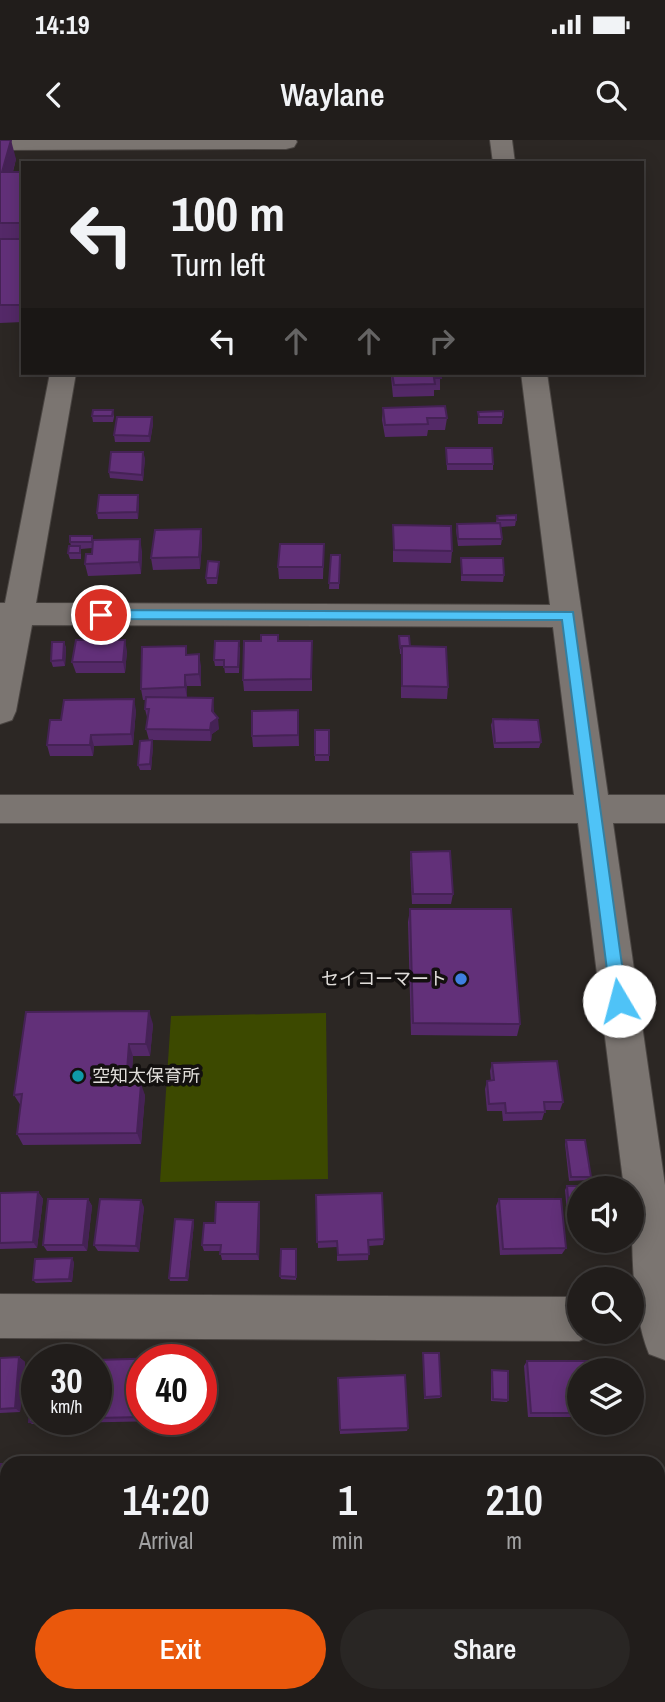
<!DOCTYPE html>
<html lang="en">
<head>
<meta charset="utf-8">
<style>
	body { margin:0; font-family:"Archivo Narrow","Noto Sans JP",sans-serif; background:#292624; color:#f1f3f6; height:100vh; display:flex; flex-direction:column; font-size:26px; white-space:nowrap }
	* { box-sizing:border-box; margin:0 }
	p { font-size:23px; color:#a2a2a3 }
	.icon { flex:none; width:38px; height:38px; fill:none; stroke:currentColor; stroke-width:2; stroke-linecap:round; stroke-linejoin:round }
	.map { position:relative; flex:1; overflow:hidden }
	.details { position:absolute; left:0px; top:1316px; width:665px; height:247px; display:flex; flex-direction:column; background:#211d1b; border-radius:21px 21px 0 0; box-shadow:0 4px 18px #0003,0 0 0 2px #3e3b3a }
	.details>* { flex:none }
	.banner { position:absolute; left:21px; top:21px; width:623px; height:214px; border-radius:0px; box-shadow:0 4px 18px #0003,0 0 0 2px #3e3b3a; background:#211d1b; color:#f1f3f6; overflow:hidden }
	.fabs { position:absolute; left:567px; top:1036px; display:grid; gap:14px }
	.fabs a { display:grid; place-items:center; width:77px; height:77px; border-radius:50%; background:#211d1b; box-shadow:0 4px 18px #0003,0 0 0 2px #3e3b3a; font-size:35px }
	.speed { position:absolute; left:21px; top:1204px; display:flex; gap:14px; font-size:35px; font-weight:700; text-align:center }
	.speed>* { display:grid; place-content:center; width:91px; height:91px; border-radius:50%; background:#211d1b; box-shadow:0 4px 18px #0003,0 0 0 2px #3e3b3a; line-height:1 }
	.speed small { font-size:18px; font-weight:400 }
	.speed .limit { border:10px solid #d22; background:#fff; color:#111 }
	.pin { position:absolute; display:grid; place-items:center; width:60px; height:60px; color:#fff; margin:-30px; border:4px solid #fff; border-radius:50%; box-shadow:0 2px 7px #0007 }
	.me { position:absolute; width:77px; margin:-38px; rotate:352deg; stroke-linejoin:round; filter:drop-shadow(0 0 5px #0008) }
	.turn { display:flex; align-items:center; gap:24px; height:147px; padding:0 35px; font-size:32px }
	.turn .icon { width:91px; height:91px; stroke-width:2.5 }
	.turn b { display:block; font-size:49px; line-height:60px }
	.lanes { display:flex; align-items:center; height:66px; padding:0 35px; background:#0003; justify-content:center; gap:35px; direction:ltr }
	.lanes .off { opacity:.35 }
	.eta { display:flex; justify-content:space-evenly; align-items:center; height:119px; text-align:center }
	.eta b { font-size:42px; font-weight:600; line-height:49px }
	.cta { display:flex; gap:14px; margin-top:auto; padding:14px 35px }
	.cta a { flex:1; height:80px; border-radius:42px; background:#ea580c; color:#fff; font-size:28px; font-weight:600; line-height:80px; text-align:center }
	.cta a+a { background:#292624; color:#f1f3f6 }
	.status { display:flex; justify-content:space-between; align-items:center; height:49px; padding:0 35px; background:#211d1b; direction:ltr }
	.status svg { height:19px; fill:currentColor }
	header { display:flex; justify-content:space-between; align-items:center; height:91px; padding:0 35px; background:#211d1b; font-size:32px; font-weight:600 }
	.map>svg:first-child { display:block }
</style>
</head>
<body>
<div class="status"><b>14:19</b><svg viewBox="0 0 49 12"><path d="M0 12V9h3v3zM5 12V6h3v6zM10 12V3h3v9zM15 12V0h3v12zM26 1h20v11H26zM47 4h2v5h-2z"/></svg></div>
<header><svg class="icon" aria-label="back" viewBox="0 0 24 24"><path d="M15 5l-7 7 7 7"/></svg>Waylane<svg class="icon" aria-label="search" viewBox="0 0 24 24"><circle cx="10" cy="10" r="6"/><path d="M15 15l6 6"/></svg></header>
<div class="map">
<svg width="665" height="1562" viewBox="0 0 665 1562">
	<rect width="100%" height="100%" fill="#2c2724"/>
	<polygon fill="#3c4900" points="326,873 328,1039 160,1042 171,876"/>
	<g fill="none" stroke-linecap="round" stroke-linejoin="round">
		<g stroke="#4a4542" stroke-width="2">
			<g id="minor">
				<polygon points="0,0 296,0 297,2 294,7 286,9 0,10"/>
				<polygon points="490,0 512,0 515,23 493,23"/>
				<path d="M50,233H76L36,463L550,465L521,233H547L608,655H665V683H613L665,1045V1220L649,1214C630,1167 632,1098 632,1048H624L578,683H0V655H574L553,487L32,485L16,571L12,580L0,584V463H5Z"/>
				<polygon points="0,1154 579,1157 579,1192 596,1192 579,1201 0,1198"/>
				<polygon points="665,1458 665,1508 658,1509 658,1459"/>
				<rect x="0" y="1462" width="7" height="50"/>
			</g>
		</g>
		<use href="#minor" fill="#7b7571" fill-rule="evenodd"/>
	</g>
	<g fill="#542968">
		<polygon points="0,0 16,19 13,32 23,32 23,182 0,183"/>
		<polygon points="387,233 440,233 440,250 434,250 434,256 393,257 391,237 387,237"/>
		<polygon points="383,268 447,278 445,290 428,290 427,296 385,297 382,280"/>
		<polygon points="113,270 114,277 113,282 93,282 92,276"/>
		<polygon points="478,272 503,277 502,284 478,284"/>
		<polygon points="152,277 153,284 150,302 115,302 114,295"/>
		<polygon points="446,308 493,324 493,330 447,330"/>
		<polygon points="145,318 143,341 110,338 109,332"/>
		<polygon points="138,355 139,361 138,379 98,379 97,373"/>
		<polygon points="497,376 516,380 515,386 501,387 502,399 501,405 458,406 456,390 457,384 496,383"/>
		<polygon points="393,385 452,411 451,423 393,422"/>
		<polygon points="201,389 202,402 200,429 153,430 151,418"/>
		<polygon points="93,400 142,411 141,434 88,436 85,424 92,414 92,408 81,409 81,419 70,419 68,413 71,406 70,402"/>
		<polygon points="324,404 323,439 279,439 278,427"/>
		<polygon points="331,415 340,415 339,449 329,449"/>
		<polygon points="461,418 504,435 503,442 461,441"/>
		<polygon points="219,428 217,444 207,444 206,438"/>
		<polygon points="399,496 448,547 447,559 401,558 401,514 400,514"/>
		<polygon points="279,501 312,501 312,551 244,551 243,540"/>
		<polygon points="64,502 66,508 65,526 53,527 51,521"/>
		<polygon points="240,507 239,533 225,533 224,526 215,526 214,520"/>
		<polygon points="127,511 125,533 76,533 72,522"/>
		<polygon points="188,515 201,526 201,546 187,546 187,557 214,569 214,573 219,589 212,594 211,601 152,600 153,606 151,630 140,630 138,625 149,600 146,589 148,581 145,569 146,560 143,560 141,549"/>
		<polygon points="136,570 133,605 94,606 93,616 50,616 47,605 61,580"/>
		<polygon points="298,570 299,606 253,607 252,596"/>
		<polygon points="493,579 541,602 539,608 494,608 491,585"/>
		<rect x="315" y="590" width="14" height="31"/>
		<polygon points="411,712 453,754 451,764 412,764 410,722"/>
		<polygon points="410,769 520,884 517,896 411,895 408,782"/>
		<polygon points="153,884 150,916 133,916 131,944 145,955 141,1004 23,1005 17,994 21,966 14,955"/>
		<polygon points="492,923 563,962 560,970 545,970 542,980 503,981 502,971 487,971 485,949 487,941 491,941 490,931"/>
		<polygon points="566,1000 591,1037 589,1040 569,1041 565,1004"/>
		<polygon points="567,1046 579,1048 579,1073 567,1073 565,1050"/>
		<polygon points="38,1052 43,1059 37,1108 0,1109 0,1053"/>
		<polygon points="316,1055 384,1099 383,1105 369,1106 368,1120 337,1121 337,1107 318,1108"/>
		<polygon points="88,1059 92,1066 87,1111 47,1111 43,1105"/>
		<polygon points="499,1059 566,1108 562,1114 500,1115 496,1066"/>
		<polygon points="144,1067 139,1112 98,1111 94,1105"/>
		<polygon points="260,1069 259,1120 222,1120 220,1111 204,1111 202,1105 215,1083"/>
		<polygon points="194,1083 188,1141 170,1141 169,1138"/>
		<polygon points="296,1109 296,1140 281,1139 280,1136"/>
		<polygon points="74,1122 72,1142 36,1143 33,1140"/>
		<polygon points="423,1213 441,1256 440,1258 424,1259"/>
		<polygon points="19,1217 25,1222 20,1272 0,1273 0,1218"/>
		<polygon points="96,1220 142,1220 142,1279 164,1279 164,1281 62,1283 57,1279 96,1279"/>
		<polygon points="527,1221 579,1230 579,1277 528,1277 524,1226"/>
		<polygon points="492,1230 508,1260 507,1262 491,1261 491,1232"/>
		<polygon points="338,1238 408,1288 407,1291 340,1294"/>
		<polygon points="48,1279 48,1283 32,1284 29,1282"/>
		<polygon points="472,1556 522,1556 523,1562 473,1562"/>
		<polygon points="158,1558 158,1562 106,1562 106,1560 110,1559"/>
	</g>
	<g fill="#452255">
		<polygon points="11,0 16,19 7,53 2,32"/>
		<polygon points="152,277 153,284 150,302 149,296"/>
		<polygon points="143,312 145,318 143,341 142,335"/>
		<polygon points="138,355 139,361 138,379 137,372"/>
		<polygon points="201,389 202,402 200,429 199,417"/>
		<polygon points="140,399 142,411 141,434 139,422"/>
		<polygon points="125,500 127,511 125,533 123,522"/>
		<polygon points="64,502 66,508 65,526 63,520"/>
		<polygon points="199,514 201,526 201,546 199,534"/>
		<polygon points="185,535 187,546 187,558 185,547"/>
		<polygon points="213,558 214,569 213,581 218,578 219,589 212,594 211,601 210,590"/>
		<polygon points="134,559 136,570 133,605 131,594"/>
		<polygon points="91,595 94,606 93,616 90,605"/>
		<polygon points="152,600 153,606 151,630 150,624"/>
		<polygon points="149,871 153,884 150,916 146,904"/>
		<polygon points="129,904 133,916 130,955 126,944"/>
		<polygon points="141,944 145,955 141,1004 137,993"/>
		<polygon points="38,1052 43,1059 37,1108 33,1102"/>
		<polygon points="88,1059 92,1066 87,1111 83,1105"/>
		<polygon points="141,1060 144,1067 139,1112 136,1106"/>
		<polygon points="259,1062 260,1069 259,1120 257,1114"/>
		<polygon points="193,1080 194,1083 188,1141 186,1138"/>
		<polygon points="72,1118 74,1122 72,1142 69,1139"/>
		<polygon points="19,1217 25,1222 20,1272 15,1268"/>
		<polygon points="4,1412 7,1413 5,1433 2,1433"/>
	</g>
	<g fill="#623079" stroke="#452255" stroke-width="2">
		<polygon points="0,0 11,0 2,32 23,32 23,83 0,83"/>
		<rect x="0" y="99" width="23" height="66"/>
		<polygon points="392,233 440,233 441,238 434,238 435,244 394,245"/>
		<polygon points="445,266 447,278 427,278 428,284 385,285 383,268"/>
		<polygon points="93,270 113,270 112,276 92,276"/>
		<polygon points="503,271 503,277 479,277 478,272"/>
		<polygon points="117,277 152,277 149,296 114,295"/>
		<polygon points="446,308 492,308 493,324 447,324"/>
		<polygon points="111,312 143,312 142,335 109,332"/>
		<polygon points="99,355 138,355 137,372 97,373"/>
		<polygon points="516,375 516,380 498,380 497,376"/>
		<polygon points="500,383 502,399 458,399 457,384"/>
		<polygon points="393,385 451,386 452,411 394,410"/>
		<polygon points="201,389 199,417 151,418 155,390"/>
		<rect x="70" y="396" width="22" height="6"/>
		<polygon points="140,399 139,422 85,424 86,414 92,414 93,400"/>
		<polygon points="280,404 324,404 323,427 278,427"/>
		<polygon points="69,406 80,406 80,413 68,413"/>
		<polygon points="331,415 340,415 339,443 329,443"/>
		<polygon points="461,418 503,418 504,435 462,435"/>
		<polygon points="208,421 219,422 217,438 206,438"/>
		<polygon points="261,495 278,495 278,501 312,501 311,539 243,540 244,501 261,501"/>
		<polygon points="399,496 409,496 410,506 402,506 402,508 400,508"/>
		<polygon points="76,500 125,500 123,522 72,522"/>
		<polygon points="215,501 239,501 238,527 224,527 224,520 214,520"/>
		<polygon points="52,502 64,502 63,520 51,521"/>
		<polygon points="186,506 186,515 199,514 199,534 185,535 185,547 141,549 142,507"/>
		<polygon points="402,506 446,507 448,547 402,546"/>
		<polygon points="146,557 213,558 212,571 218,578 211,583 210,590 146,589 149,569 145,569"/>
		<polygon points="134,559 131,594 91,595 90,605 47,605 50,580 61,580 64,560"/>
		<polygon points="298,570 298,595 252,596 252,571"/>
		<polygon points="493,579 538,580 541,602 495,603"/>
		<rect x="315" y="590" width="14" height="25"/>
		<polygon points="152,600 150,624 138,625 140,601"/>
		<polygon points="450,711 453,754 413,754 411,712"/>
		<polygon points="410,769 511,769 520,884 413,883"/>
		<polygon points="149,871 146,904 129,904 126,944 141,944 137,993 17,994 22,954 14,955 26,872"/>
		<polygon points="557,921 563,962 544,962 545,972 506,973 505,963 489,964 487,941 494,940 492,923"/>
		<polygon points="566,1000 585,1000 591,1037 571,1037"/>
		<polygon points="567,1046 590,1046 590,1048 579,1048 579,1070 569,1069"/>
		<polygon points="38,1052 33,1102 0,1103 0,1053"/>
		<polygon points="382,1053 384,1099 368,1100 369,1114 338,1115 337,1101 317,1102 316,1055"/>
		<polygon points="48,1059 88,1059 83,1105 43,1105"/>
		<polygon points="100,1059 141,1060 136,1106 94,1105"/>
		<polygon points="499,1059 561,1059 566,1108 503,1109"/>
		<polygon points="216,1062 259,1062 257,1114 220,1114 221,1105 202,1105 204,1083 215,1083"/>
		<polygon points="175,1079 193,1080 186,1138 169,1138"/>
		<polygon points="281,1109 296,1109 296,1137 280,1136"/>
		<polygon points="72,1118 69,1139 33,1140 35,1119"/>
		<polygon points="423,1213 439,1213 441,1256 425,1257"/>
		<polygon points="191,1216 191,1220 174,1220 175,1217"/>
		<polygon points="19,1217 15,1268 0,1269 0,1218"/>
		<polygon points="164,1218 164,1220 142,1220 142,1277 96,1278 96,1220"/>
		<polygon points="527,1221 592,1221 593,1230 579,1230 579,1273 531,1273"/>
		<polygon points="492,1230 508,1231 508,1260 493,1259"/>
		<polygon points="405,1235 408,1288 340,1290 338,1238"/>
		<polygon points="31,1259 37,1259 37,1279 45,1279 45,1281 29,1282"/>
		<polygon points="0,1324 7,1324 6,1370 0,1371"/>
		<polygon points="0,1412 4,1412 2,1433 0,1433"/>
		<polygon points="238,1556 257,1556 257,1559 238,1560"/>
		<polygon points="268,1556 289,1556 290,1562 268,1562"/>
		<polygon points="434,1556 449,1556 450,1562 434,1562"/>
		<polygon points="491,1556 522,1556 523,1562 475,1562 475,1557"/>
		<polygon points="533,1556 550,1556 551,1562 534,1562"/>
		<rect x="106" y="1560" width="49" height="2"/>
	</g>
	<polygon fill="#4fc3f7" stroke="#337fa1" stroke-width="2" points="101,470 573,472 627,861 625,866 619,869 613,866 611,861 562,480 101,479 94,475"/>
	<circle fill="#3f7fe0" stroke="#13100f" stroke-width="2.5" cx="461" cy="839" r="7"/>
	<circle fill="#0f9aa8" stroke="#13100f" stroke-width="2.5" cx="78" cy="936" r="7"/>
	<g text-anchor="middle" stroke-width="7" stroke-linejoin="round" paint-order="stroke">
		<g font-size="18" fill="#e0ddda" stroke="#13100f" text-anchor="end">
			<text x="447" y="845">セイコーマート</text>
			<text x="92" y="942" text-anchor="start">空知太保育所</text>
		</g>
	</g>
</svg>
<div class="fabs">
<a><svg class="icon" aria-label="sound" viewBox="0 0 24 24"><path d="M4 9h4l5-4v14l-5-4H4zM17 9q2 3 0 6"/></svg></a>
<a><svg class="icon" aria-label="search" viewBox="0 0 24 24"><circle cx="10" cy="10" r="6"/><path d="M15 15l6 6"/></svg></a>
<a><svg class="icon" aria-label="layers" viewBox="0 0 24 24"><path d="M12 4l9 5-9 5-9-5zM3 14l9 5 9-5"/></svg></a>
</div>
<div class="speed"><div>30<small>km/h</small></div><div class="limit">40</div></div>
<div class="pin" style="left:101px;top:475px;background:#d93025"><svg class="icon" aria-label="arrive" viewBox="0 0 24 24"><path d="M6 21V4h12l-3 4 3 4H6"/></svg></div>
<svg class="me" style="left:619px;top:861px" viewBox="-20 -20 40 40"><circle r="19" fill="#fff"/><path d="M0-13L10 11 0 6-10 11z" fill="#4fc3f7"/></svg>
<div class="banner">
<div class="turn"><svg class="icon" aria-label="left" viewBox="0 0 24 24"><path d="M17 20v-9H6M10 6l-5 5 5 5"/></svg><div><b>100 m</b>Turn left</div></div>
<div class="lanes"><svg class="icon" aria-label="left" viewBox="0 0 24 24"><path d="M17 20v-9H6M10 6l-5 5 5 5"/></svg><svg class="icon off" aria-label="ahead" viewBox="0 0 24 24"><path d="M12 20V5M6 11l6-6 6 6"/></svg><svg class="icon off" aria-label="ahead" viewBox="0 0 24 24"><path d="M12 20V5M6 11l6-6 6 6"/></svg><svg class="icon off" aria-label="right" viewBox="0 0 24 24"><path d="M7 20v-9h11M14 6l5 5-5 5"/></svg></div>
</div>
<section class="details">
<div class="eta">
<div><b>14:20</b><p>Arrival</p></div>
<div><b>1</b><p>min</p></div>
<div><b>210</b><p>m</p></div>
</div>
<div class="cta"><a>Exit</a><a>Share</a></div>
</section>
</div>
</body>
</html>
